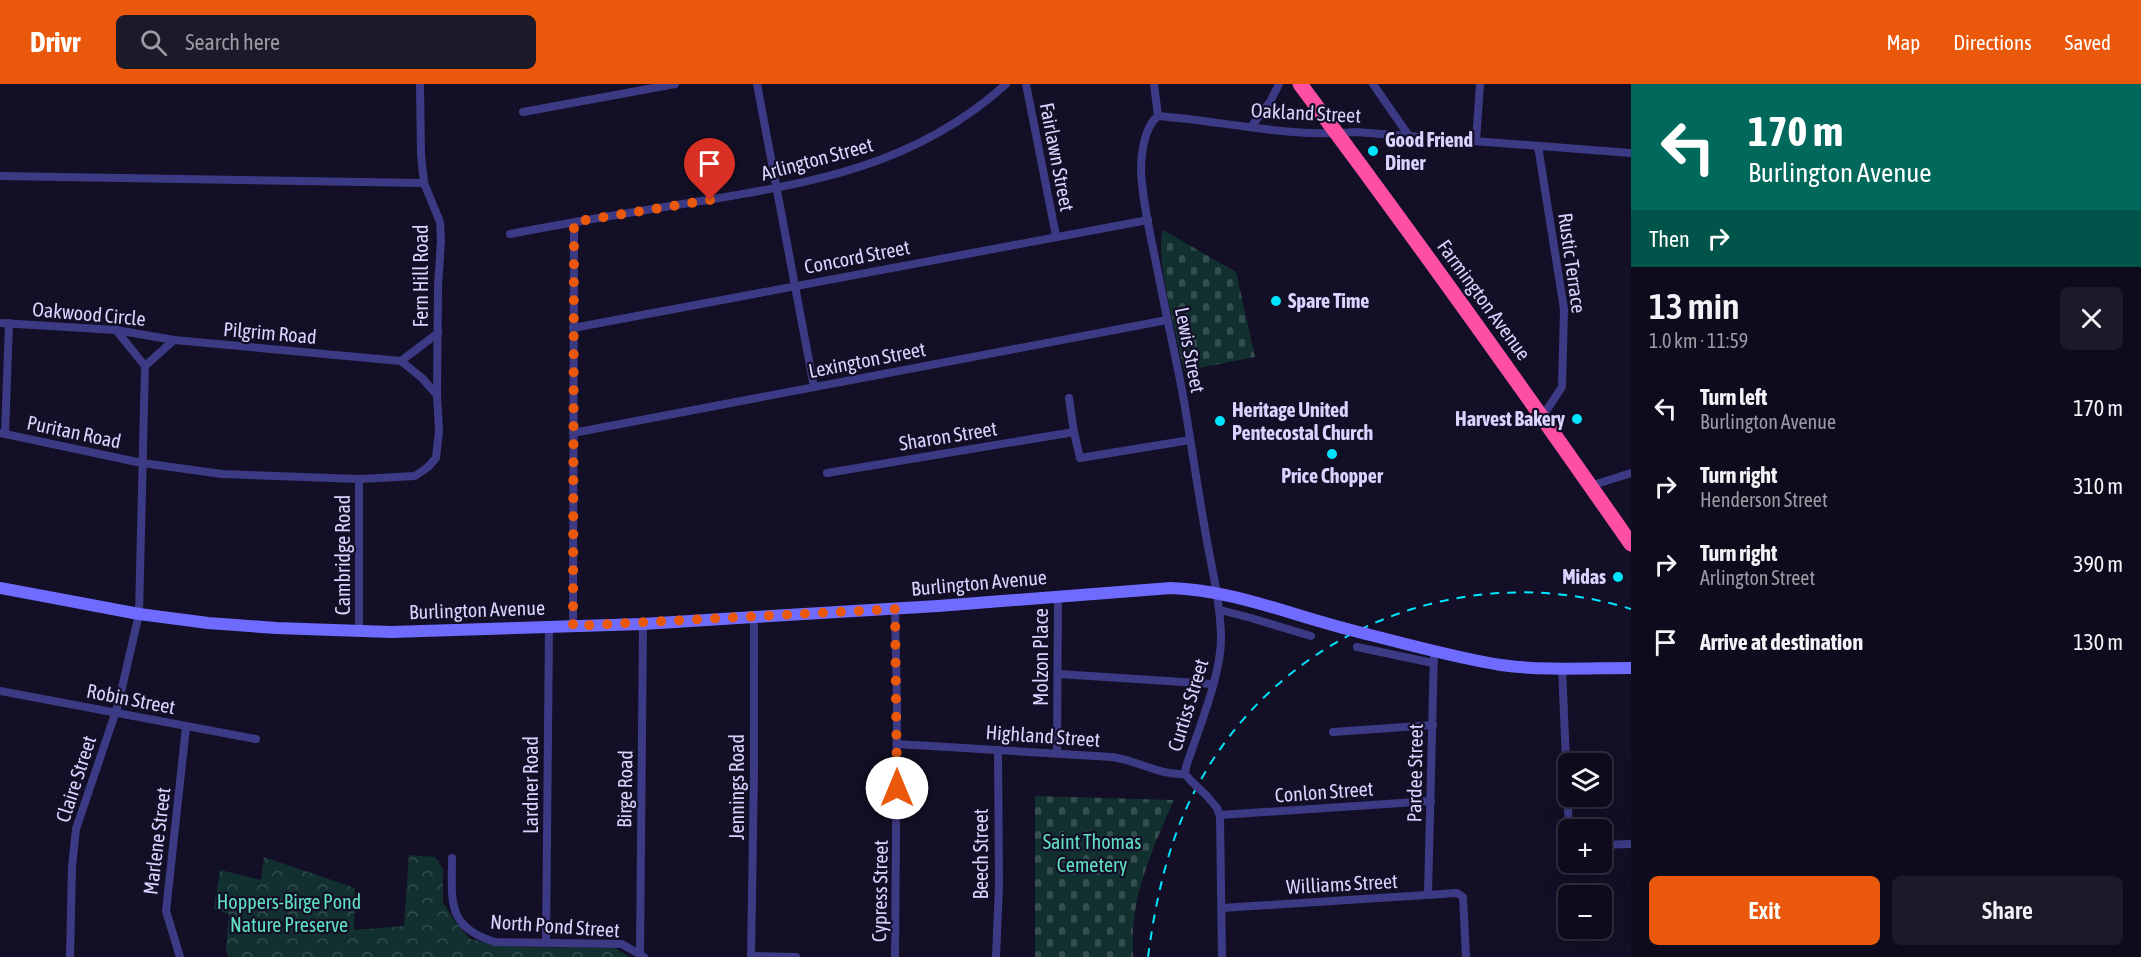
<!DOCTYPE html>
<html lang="en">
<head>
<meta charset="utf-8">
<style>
	body { margin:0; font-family:"Asap Condensed",sans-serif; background:#1c1929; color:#f1f3f6; height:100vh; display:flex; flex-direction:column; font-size:22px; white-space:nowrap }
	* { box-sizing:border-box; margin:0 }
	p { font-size:20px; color:#9b9ba3 }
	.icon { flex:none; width:33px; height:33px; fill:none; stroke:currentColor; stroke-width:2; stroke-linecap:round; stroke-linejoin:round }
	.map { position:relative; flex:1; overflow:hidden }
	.details { display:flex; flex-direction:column; background:#0e0b1c; width:510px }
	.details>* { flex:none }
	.banner { background:#00695c; color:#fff; overflow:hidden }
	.buttons { position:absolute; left:1558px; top:669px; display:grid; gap:12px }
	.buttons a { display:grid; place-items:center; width:54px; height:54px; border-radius:9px; background:#0e0b1c; box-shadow:0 6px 24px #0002,0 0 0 2px #2e2b3b; font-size:30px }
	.pin { position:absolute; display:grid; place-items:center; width:51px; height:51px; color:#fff; margin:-62px -26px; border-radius:50% 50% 50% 0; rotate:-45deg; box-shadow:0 0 6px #0007 }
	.pin .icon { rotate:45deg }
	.me { position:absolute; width:66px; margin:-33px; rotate:0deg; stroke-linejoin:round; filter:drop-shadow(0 0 4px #0008) }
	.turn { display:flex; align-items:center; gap:21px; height:126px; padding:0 18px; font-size:27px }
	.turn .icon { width:78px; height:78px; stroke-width:2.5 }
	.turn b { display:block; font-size:42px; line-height:51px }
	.then { display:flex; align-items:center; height:57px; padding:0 18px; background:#0003; gap:12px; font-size:22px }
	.round { display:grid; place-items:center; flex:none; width:63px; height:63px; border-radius:9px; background:#1c1929 }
	.overview { display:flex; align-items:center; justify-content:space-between; height:102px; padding:0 18px }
	h1 { font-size:36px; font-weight:600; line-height:45px }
	.cta { display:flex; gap:12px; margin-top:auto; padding:12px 18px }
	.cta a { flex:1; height:69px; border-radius:9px; background:#ea580c; color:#fff; font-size:24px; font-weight:600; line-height:69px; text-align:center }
	.cta a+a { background:#1c1929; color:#f1f3f6 }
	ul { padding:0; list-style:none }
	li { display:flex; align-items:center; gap:18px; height:78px; padding:0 18px }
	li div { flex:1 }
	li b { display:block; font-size:22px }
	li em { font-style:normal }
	header { display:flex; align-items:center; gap:36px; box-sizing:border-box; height:84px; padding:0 30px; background:#ea580c; color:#fff }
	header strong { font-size:28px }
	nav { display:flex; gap:33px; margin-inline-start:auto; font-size:21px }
	.search { width:420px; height:54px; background:#1c1929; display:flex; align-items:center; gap:15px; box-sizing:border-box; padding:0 21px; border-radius:9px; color:#9b9ba3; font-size:22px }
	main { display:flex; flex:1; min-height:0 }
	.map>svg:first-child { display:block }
</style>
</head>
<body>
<header>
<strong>Drivr</strong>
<div class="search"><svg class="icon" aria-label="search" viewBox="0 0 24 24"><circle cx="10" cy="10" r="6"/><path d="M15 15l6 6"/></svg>Search here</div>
<nav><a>Map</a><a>Directions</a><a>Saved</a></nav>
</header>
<main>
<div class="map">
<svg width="1631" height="873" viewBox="0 0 1631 873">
	<defs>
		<pattern id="cemetery-stones" width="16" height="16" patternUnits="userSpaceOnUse" patternTransform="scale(1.5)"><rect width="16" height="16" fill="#12302f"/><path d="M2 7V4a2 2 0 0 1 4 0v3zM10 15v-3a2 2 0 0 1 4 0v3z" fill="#344d4e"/></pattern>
		<pattern id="park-crowns" width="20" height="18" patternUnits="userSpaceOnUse" patternTransform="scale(1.5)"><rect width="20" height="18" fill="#12302f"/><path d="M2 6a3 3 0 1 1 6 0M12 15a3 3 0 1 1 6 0" fill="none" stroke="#344d4e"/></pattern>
	</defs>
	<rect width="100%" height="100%" fill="#130f26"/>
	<g fill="url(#cemetery-stones)">
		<path d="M1163,146L1236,188L1255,273L1184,287C1178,255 1154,173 1163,146Z"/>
		<path d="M1035,712L1174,716C1157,755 1139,793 1134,836C1132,848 1133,861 1133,873H1035Z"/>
	</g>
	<polygon fill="url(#park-crowns)" points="409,771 435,773 443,785 443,818 454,836 470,855 495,861 520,863 615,864 630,873 228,873 226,865 229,830 214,825 220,786 261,796 264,773 355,804 354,846 404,842"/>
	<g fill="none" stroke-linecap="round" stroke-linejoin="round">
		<g stroke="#3d3a85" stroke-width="8">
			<polyline points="757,0 814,303"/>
			<polyline points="1026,0 1056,152"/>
			<polyline points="1154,0 1158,32"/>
			<polyline points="1373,0 1409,52"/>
			<polyline points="523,28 675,0"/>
			<path d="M1158,32C1144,43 1141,70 1141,87C1143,124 1153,162 1160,199C1167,235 1175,270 1182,306C1190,350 1196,395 1204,440C1210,478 1220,514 1221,552C1222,590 1198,646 1186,683L1185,690L1191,697"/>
			<path d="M1158,32C1223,37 1290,54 1355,48L1631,69"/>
			<polyline points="1251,43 1270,18 1279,0"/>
			<polyline points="1476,57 1480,0"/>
			<polyline points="1538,62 1564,225 1562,303 1542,333"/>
			<polyline points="0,92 424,99"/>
			<path d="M510,150C572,138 633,128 695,118C811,99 916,82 1006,0"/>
			<polyline points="0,239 116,246 174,256 401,277 438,249"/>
			<polyline points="573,244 1148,136"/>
			<polyline points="401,277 422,294 437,311"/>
			<polyline points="145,282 174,256"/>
			<polyline points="1069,314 1074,348 1080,374 1190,356"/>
			<polyline points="0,349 142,379 222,390 359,395 415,392 428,383 436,374 439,347 437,311 438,202 441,157 440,138 424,99 421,71 420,0"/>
			<polyline points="573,349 1167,236"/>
			<polyline points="5,350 9,239"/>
			<polyline points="827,389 1074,348"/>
			<polyline points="359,395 359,548"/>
			<polyline points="1590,402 1631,389"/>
			<polyline points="895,525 897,624 895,873"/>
			<polyline points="1220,526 1251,534 1311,552"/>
			<polyline points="573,542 574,138"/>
			<polyline points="1357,563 1433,579"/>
			<polyline points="1562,584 1569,746"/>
			<polyline points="1059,590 1213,600"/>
			<polyline points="0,607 256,655"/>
			<polyline points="1333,648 1433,641"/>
			<path d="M897,660L1112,673C1136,676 1161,692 1185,690"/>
			<polyline points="1057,669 1058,512"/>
			<polyline points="1206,711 1217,724 1220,732 1222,873"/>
			<polyline points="1220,731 1431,717"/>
			<polyline points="1602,761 1631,760"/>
			<path d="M452,774C452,817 446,843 495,858L622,860L644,873"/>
			<polyline points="1428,811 1434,567"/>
			<polyline points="1222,824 1457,809 1463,813 1466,873"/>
			<polyline points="546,858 549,544"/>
			<polyline points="640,870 643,540"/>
			<polyline points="751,872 796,873"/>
			<polyline points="70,873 72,783 76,745 118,621 139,530 145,282 116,246"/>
			<polyline points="180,873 166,827 186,643"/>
			<polyline points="751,873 754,688 754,533"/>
			<polyline points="996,873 999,801 998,666"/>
		</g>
		<g stroke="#6f6bff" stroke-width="12">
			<path d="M0,504L139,530L208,539L276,544L391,548L643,540L754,533L938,522L1171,504C1231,506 1289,530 1347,545"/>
			<path d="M1366,550C1411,561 1456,574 1501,581C1544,587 1588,584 1631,584"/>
		</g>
		<path stroke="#ff4fa3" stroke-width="15" d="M1300,0C1413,151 1523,305 1631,460"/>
		<path stroke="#00e5ff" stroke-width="2" stroke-dasharray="9 8" stroke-linecap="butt" d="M1148,873C1156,813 1169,753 1199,699C1283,546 1464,473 1631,525"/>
		<polyline stroke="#3d3a85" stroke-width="8" points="1191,697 1206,711"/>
		<polyline stroke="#6f6bff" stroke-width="12" points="1347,545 1366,550"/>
	</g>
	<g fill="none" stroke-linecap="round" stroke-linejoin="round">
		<polyline stroke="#ea580c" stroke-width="10" stroke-dasharray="0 18" points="710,116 574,138 573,542 895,525 897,704"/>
	</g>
	<g fill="#00e5ff" stroke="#130f26" stroke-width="2">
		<circle cx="1373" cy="67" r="6"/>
		<circle cx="1276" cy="217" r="6"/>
		<circle cx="1577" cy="335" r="6"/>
		<circle cx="1220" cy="337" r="6"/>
		<circle cx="1332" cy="370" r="6"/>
		<circle cx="1618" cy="493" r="6"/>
	</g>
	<g text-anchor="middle" stroke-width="4.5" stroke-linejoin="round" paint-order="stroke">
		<g font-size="20" fill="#d9d4ff" stroke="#130f26">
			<text transform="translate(1306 29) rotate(3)" y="7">Oakland Street</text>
			<text transform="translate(1057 73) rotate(79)" y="7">Fairlawn Street</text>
			<text transform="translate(817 75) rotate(-15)" y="7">Arlington Street</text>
			<text transform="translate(857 173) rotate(-11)" y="7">Concord Street</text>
			<text transform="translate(1572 179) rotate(82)" y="7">Rustic Terrace</text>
			<text transform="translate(421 192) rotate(-90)" y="7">Fern Hill Road</text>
			<text transform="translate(1484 216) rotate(54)" y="7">Farmington Avenue</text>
			<text transform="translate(89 230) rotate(5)" y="7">Oakwood Circle</text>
			<text transform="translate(270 249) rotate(5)" y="7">Pilgrim Road</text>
			<text transform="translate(1190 266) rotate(79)" y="7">Lewis Street</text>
			<text transform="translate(867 276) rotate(-11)" y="7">Lexington Street</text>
			<text transform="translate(74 348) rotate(12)" y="7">Puritan Road</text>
			<text transform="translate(948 352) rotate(-9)" y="7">Sharon Street</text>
			<text transform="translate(343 471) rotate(-90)" y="7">Cambridge Road</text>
			<text transform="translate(979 499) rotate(-5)" y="7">Burlington Avenue</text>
			<text transform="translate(477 526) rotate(-2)" y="7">Burlington Avenue</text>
			<text transform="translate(1041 573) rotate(-90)" y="7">Molzon Place</text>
			<text transform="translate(131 615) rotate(11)" y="7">Robin Street</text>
			<text transform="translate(1188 621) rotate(-73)" y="7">Curtiss Street</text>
			<text transform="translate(1043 652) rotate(4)" y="7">Highland Street</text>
			<text transform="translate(1415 689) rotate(-89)" y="7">Pardee Street</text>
			<text transform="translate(76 695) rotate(-72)" y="7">Claire Street</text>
			<text transform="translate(531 701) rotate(-90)" y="7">Lardner Road</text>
			<text transform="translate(737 703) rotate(-90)" y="7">Jennings Road</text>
			<text transform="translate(625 705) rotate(-89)" y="7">Birge Road</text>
			<text transform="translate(1324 708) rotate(-4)" y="7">Conlon Street</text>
			<text transform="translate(157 757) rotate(-83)" y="7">Marlene Street</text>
			<text transform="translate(981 770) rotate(-90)" y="7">Beech Street</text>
			<text transform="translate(1342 800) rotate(-3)" y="7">Williams Street</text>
			<text transform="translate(880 807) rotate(-89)" y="7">Cypress Street</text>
			<text transform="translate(555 842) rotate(4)" y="7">North Pond Street</text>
		</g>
		<g font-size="20" font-weight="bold" fill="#d9d4ff" stroke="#130f26" text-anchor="start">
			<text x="1385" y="63">Good Friend<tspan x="1385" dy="23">Diner</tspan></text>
			<text x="1288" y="224">Spare Time</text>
			<text x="1232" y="333">Heritage United<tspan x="1232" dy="23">Pentecostal Church</tspan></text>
			<text x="1565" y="342" text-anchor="end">Harvest Bakery</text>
			<text x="1332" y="399" text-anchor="middle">Price Chopper</text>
			<text x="1606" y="500" text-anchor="end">Midas</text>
		</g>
		<g font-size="20" fill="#5fe0c0" stroke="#130f26">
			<text x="1092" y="765">Saint Thomas<tspan x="1092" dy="23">Cemetery</tspan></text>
			<text x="289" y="825">Hoppers-Birge Pond<tspan x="289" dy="23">Nature Preserve</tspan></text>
		</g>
	</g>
</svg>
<div class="buttons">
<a><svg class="icon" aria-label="layers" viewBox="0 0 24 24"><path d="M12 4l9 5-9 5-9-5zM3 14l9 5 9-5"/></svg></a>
<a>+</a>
<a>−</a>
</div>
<div class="pin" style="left:710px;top:116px;background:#d93025"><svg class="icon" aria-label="arrive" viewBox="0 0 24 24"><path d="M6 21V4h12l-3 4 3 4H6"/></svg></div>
<svg class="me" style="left:897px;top:704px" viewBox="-20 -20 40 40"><circle r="19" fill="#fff"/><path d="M0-13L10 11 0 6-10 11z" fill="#ea580c"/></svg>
</div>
<section class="details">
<div class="banner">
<div class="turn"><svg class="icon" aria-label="left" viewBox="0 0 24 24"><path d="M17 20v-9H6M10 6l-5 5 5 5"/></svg><div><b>170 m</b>Burlington Avenue</div></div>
<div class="then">Then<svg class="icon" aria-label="right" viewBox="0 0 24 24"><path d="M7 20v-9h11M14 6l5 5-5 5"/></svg></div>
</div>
<div class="overview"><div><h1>13 min</h1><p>1.0 km · 11:59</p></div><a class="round"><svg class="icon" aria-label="close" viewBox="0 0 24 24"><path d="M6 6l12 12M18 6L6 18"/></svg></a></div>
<ul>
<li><svg class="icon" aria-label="left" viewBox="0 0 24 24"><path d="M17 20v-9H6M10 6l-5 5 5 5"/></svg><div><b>Turn left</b><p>Burlington Avenue</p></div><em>170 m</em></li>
<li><svg class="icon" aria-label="right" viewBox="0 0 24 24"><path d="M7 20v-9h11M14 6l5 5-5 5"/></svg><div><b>Turn right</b><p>Henderson Street</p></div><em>310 m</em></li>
<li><svg class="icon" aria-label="right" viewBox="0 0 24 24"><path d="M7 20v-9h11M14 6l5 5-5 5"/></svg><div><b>Turn right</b><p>Arlington Street</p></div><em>390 m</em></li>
<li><svg class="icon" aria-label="arrive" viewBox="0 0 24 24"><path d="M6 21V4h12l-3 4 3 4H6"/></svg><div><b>Arrive at destination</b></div><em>130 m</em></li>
</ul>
<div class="cta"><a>Exit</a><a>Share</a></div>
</section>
</main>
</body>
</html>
